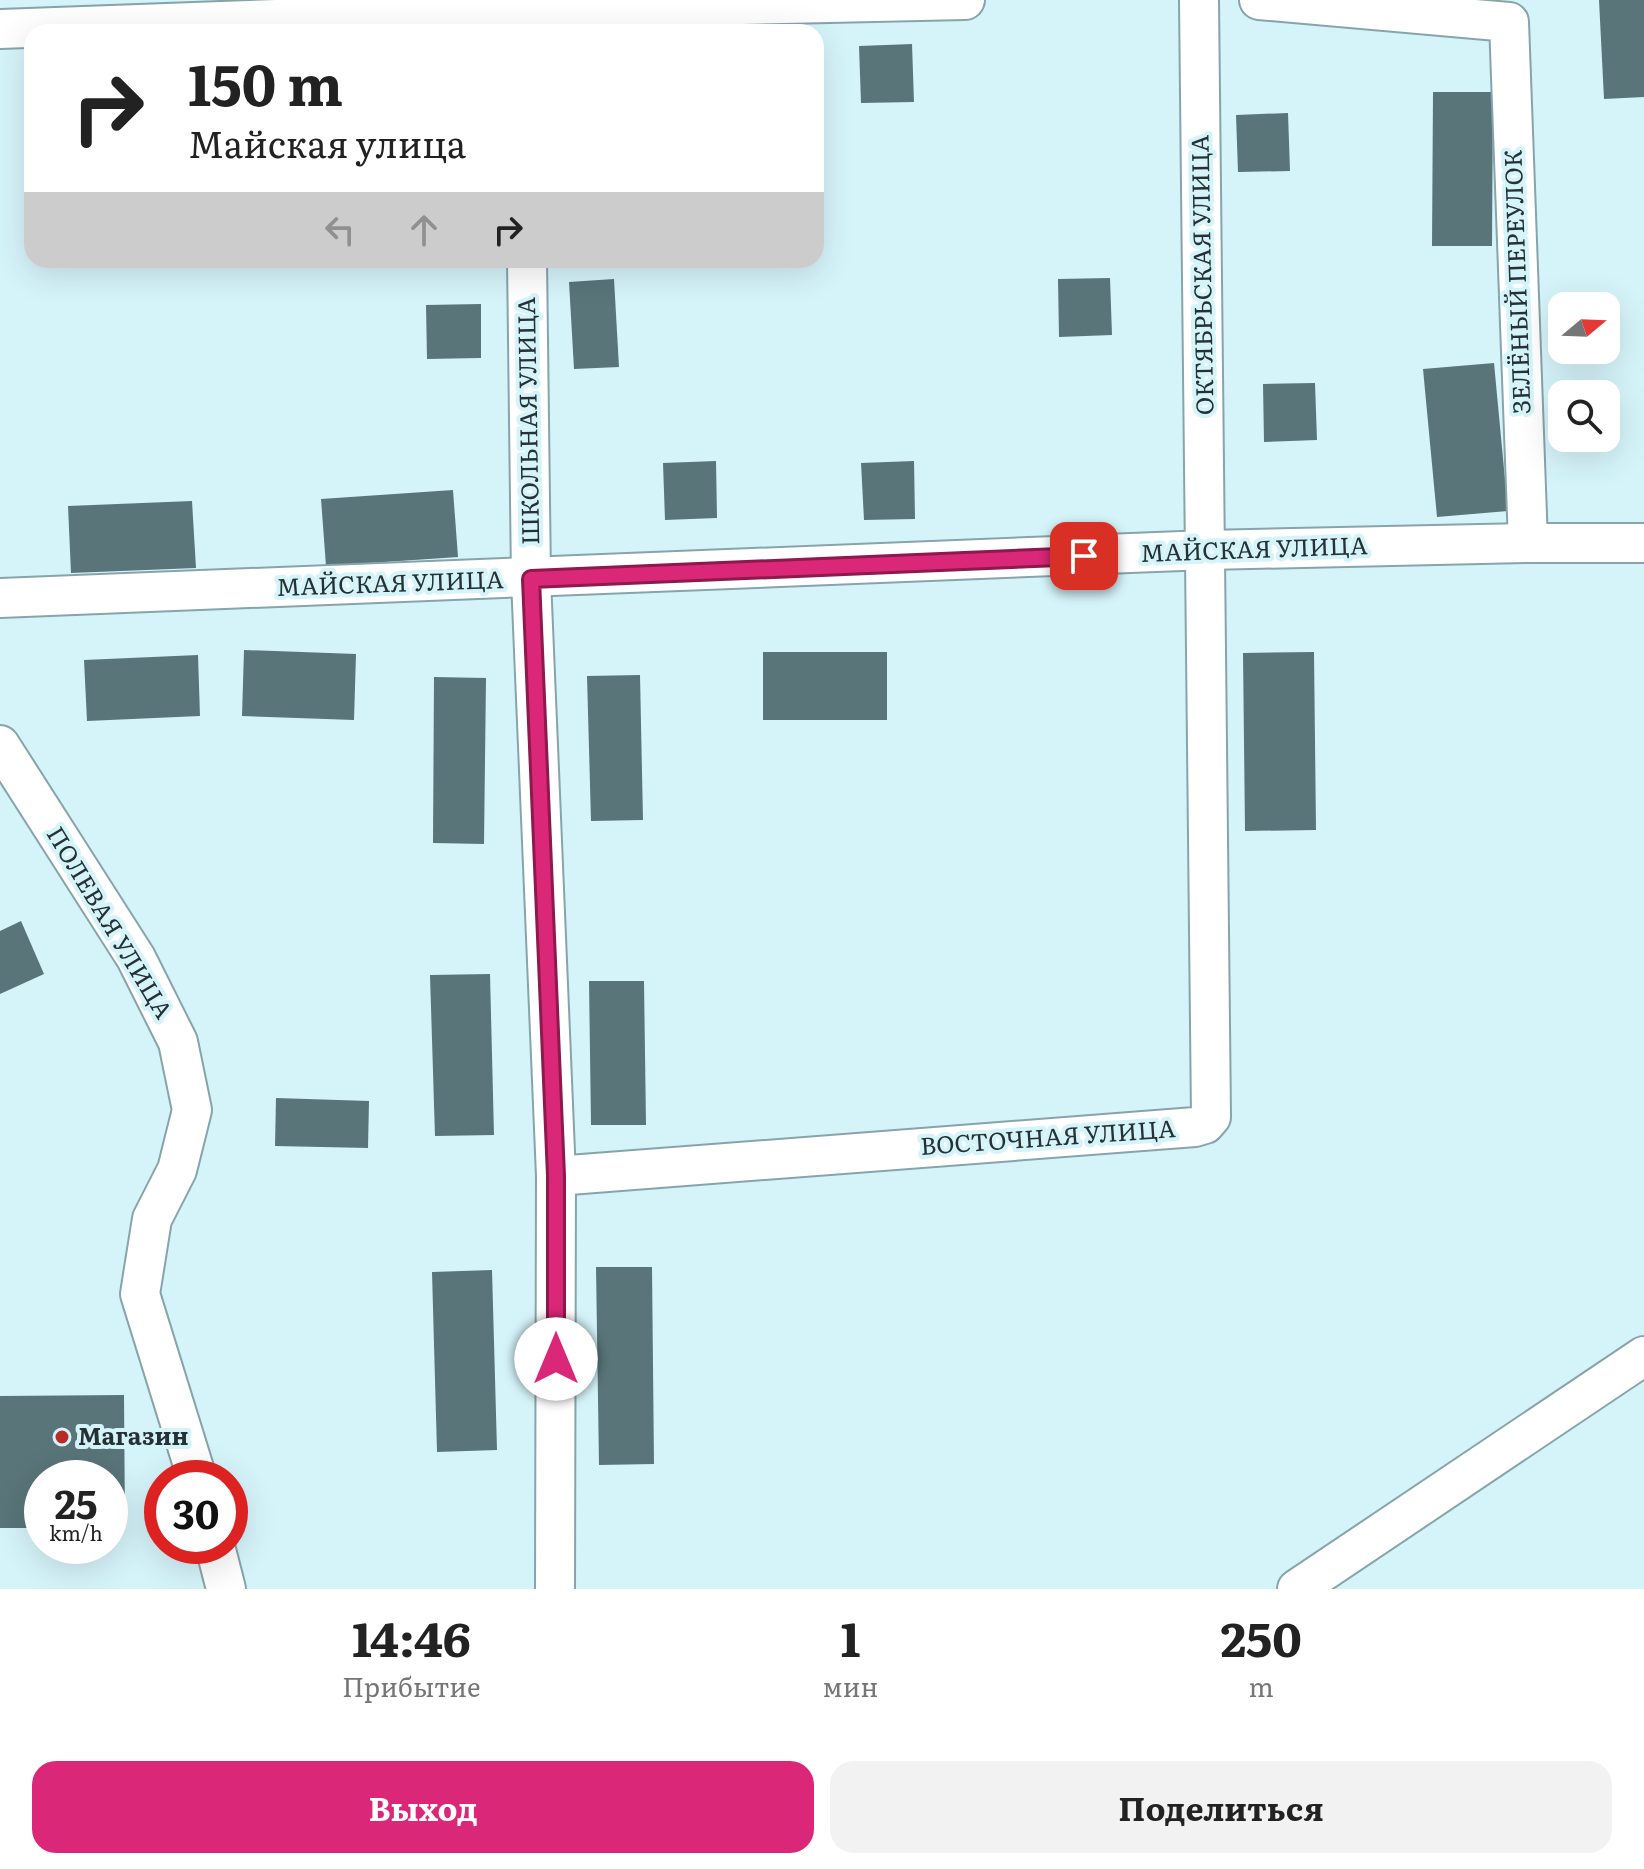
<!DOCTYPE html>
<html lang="ru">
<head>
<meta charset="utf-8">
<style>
	body { margin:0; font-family:Literata,serif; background:#f2f2f2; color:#222; height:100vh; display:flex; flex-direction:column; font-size:30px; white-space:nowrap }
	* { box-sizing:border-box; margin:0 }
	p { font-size:26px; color:#767676 }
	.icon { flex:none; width:44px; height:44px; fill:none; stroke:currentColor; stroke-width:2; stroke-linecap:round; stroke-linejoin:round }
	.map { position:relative; height:1589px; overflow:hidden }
	.panel { display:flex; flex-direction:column; background:#fff; flex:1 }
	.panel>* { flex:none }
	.banner { position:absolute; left:24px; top:24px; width:800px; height:244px; border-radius:24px; box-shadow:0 8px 32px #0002; background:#fff; color:#222; overflow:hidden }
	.needle { width:52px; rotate:71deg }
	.controls { position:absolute; left:1548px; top:292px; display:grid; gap:16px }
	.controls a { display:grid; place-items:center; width:72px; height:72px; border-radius:16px; background:#fff; box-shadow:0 8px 32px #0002; font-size:40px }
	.speed { position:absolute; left:24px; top:1460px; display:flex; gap:16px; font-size:40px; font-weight:700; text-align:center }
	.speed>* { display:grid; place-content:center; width:104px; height:104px; border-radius:50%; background:#fff; box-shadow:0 8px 32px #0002; line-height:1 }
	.speed small { font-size:20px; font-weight:400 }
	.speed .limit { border:12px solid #d22; background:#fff; color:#111 }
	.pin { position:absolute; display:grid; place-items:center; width:68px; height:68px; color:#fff; margin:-34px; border-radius:16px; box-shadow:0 4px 12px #0006 }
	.me { position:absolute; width:88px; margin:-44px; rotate:0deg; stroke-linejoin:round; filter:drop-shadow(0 0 6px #0008) }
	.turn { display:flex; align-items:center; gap:28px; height:168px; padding:0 32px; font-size:36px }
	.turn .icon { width:104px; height:104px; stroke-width:2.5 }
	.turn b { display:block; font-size:56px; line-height:68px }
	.lanes { display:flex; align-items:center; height:76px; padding:0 32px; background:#0003; justify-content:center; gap:40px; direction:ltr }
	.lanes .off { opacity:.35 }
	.eta { display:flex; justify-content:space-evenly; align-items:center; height:136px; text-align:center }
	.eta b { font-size:48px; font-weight:700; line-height:56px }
	.action { display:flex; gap:16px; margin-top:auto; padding:16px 32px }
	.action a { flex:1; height:92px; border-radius:24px; background:#db2777; color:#fff; font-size:32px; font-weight:700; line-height:92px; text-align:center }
	.action a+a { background:#f2f2f2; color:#222 }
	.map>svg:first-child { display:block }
</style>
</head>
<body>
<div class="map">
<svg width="1644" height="1589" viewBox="0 0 1644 1589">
	<rect width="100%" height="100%" fill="#d5f4fa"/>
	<g fill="#59757a">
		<polygon points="1599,0 1644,0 1644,97 1604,99"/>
		<polygon points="912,44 914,102 861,103 859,46"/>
		<polygon points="1433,92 1493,92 1492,246 1432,246"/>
		<polygon points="1288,113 1290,171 1238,172 1236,115"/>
		<polygon points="1110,278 1112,335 1059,337 1058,279"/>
		<polygon points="614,279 619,367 574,369 569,282"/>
		<polygon points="481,304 481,358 427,359 426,305"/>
		<polygon points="1494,363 1508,511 1437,517 1423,369"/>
		<polygon points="1315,383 1317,440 1264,442 1263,384"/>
		<polygon points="716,461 717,518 665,520 663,463"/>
		<polygon points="914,461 915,519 864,520 861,463"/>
		<polygon points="453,490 458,557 326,566 321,499"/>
		<polygon points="192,501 196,568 71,573 68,506"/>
		<polygon points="244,650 356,654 354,720 242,716"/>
		<rect x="763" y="652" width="124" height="68"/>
		<polygon points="1314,652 1316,830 1245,831 1243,653"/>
		<polygon points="198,655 200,716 87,721 84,660"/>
		<polygon points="640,675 643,820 591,821 587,676"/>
		<polygon points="434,677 486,678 484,844 433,843"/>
		<polygon points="21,921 44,974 0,994 0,931"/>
		<polygon points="490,974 494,1135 435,1136 430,975"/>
		<polygon points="589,981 644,981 646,1125 591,1125"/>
		<polygon points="276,1098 369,1101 368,1148 275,1146"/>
		<polygon points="596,1267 652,1267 654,1464 599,1465"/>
		<polygon points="492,1270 497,1450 437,1452 432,1272"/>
		<polygon points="124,1395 125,1527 110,1528 110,1478 42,1478 42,1528 0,1528 0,1396"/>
	</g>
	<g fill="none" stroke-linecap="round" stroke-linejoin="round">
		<g stroke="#87a4aa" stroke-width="42">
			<g id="minor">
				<polyline points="1259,0 1509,22 1528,543"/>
				<polyline points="0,29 524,10 965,0"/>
				<polyline points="527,260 531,579 556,1176 555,1589"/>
				<polyline points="0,598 1207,550 1528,543 1644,543"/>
				<polyline points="0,745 136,958 178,1042 192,1110 177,1170 152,1219 140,1294 197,1478"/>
				<polyline points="556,1176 1195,1127 1205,1124 1211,1117 1199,0"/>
				<polyline points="215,1546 226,1589"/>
				<polyline points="1297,1589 1644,1356"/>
			</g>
		</g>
		<use href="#minor" stroke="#fff" stroke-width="38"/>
	</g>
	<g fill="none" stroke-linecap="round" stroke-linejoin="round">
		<g stroke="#8e194d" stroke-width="20">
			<polyline id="route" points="556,1359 556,1176 531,579 1084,556"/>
		</g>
		<use href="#route" stroke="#db2777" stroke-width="14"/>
	</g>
	<circle fill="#ba2b28" stroke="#d5f4fa" stroke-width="3" cx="62" cy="1437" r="8"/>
	<g text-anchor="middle" stroke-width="8" stroke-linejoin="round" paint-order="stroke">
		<g font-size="24" fill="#253134" stroke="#d5f4fa">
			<text transform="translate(1203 275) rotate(-91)" y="8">ОКТЯБРЬСКАЯ УЛИЦА</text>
			<text transform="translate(1518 282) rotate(-92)" y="8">ЗЕЛЁНЫЙ ПЕРЕУЛОК</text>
			<text transform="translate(529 421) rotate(-91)" y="8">ШКОЛЬНАЯ УЛИЦА</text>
			<text transform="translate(1254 550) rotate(-2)" y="8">МАЙСКАЯ УЛИЦА</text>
			<text transform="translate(390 584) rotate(-2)" y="8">МАЙСКАЯ УЛИЦА</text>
			<text transform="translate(109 923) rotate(59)" y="8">ПОЛЕВАЯ УЛИЦА</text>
			<text transform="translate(1048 1138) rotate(-4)" y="8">ВОСТОЧНАЯ УЛИЦА</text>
		</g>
		<g font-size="24" font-weight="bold" fill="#253134" stroke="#d5f4fa" text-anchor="start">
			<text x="78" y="1445">Магазин</text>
		</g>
	</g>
</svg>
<div class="controls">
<a><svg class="needle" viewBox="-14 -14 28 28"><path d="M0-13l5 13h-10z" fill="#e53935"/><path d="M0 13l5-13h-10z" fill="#767676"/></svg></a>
<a><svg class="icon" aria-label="search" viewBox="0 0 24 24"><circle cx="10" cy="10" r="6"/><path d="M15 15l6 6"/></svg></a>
</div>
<div class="speed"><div>25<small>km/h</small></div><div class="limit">30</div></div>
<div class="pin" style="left:1084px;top:556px;background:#d93025"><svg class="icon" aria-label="arrive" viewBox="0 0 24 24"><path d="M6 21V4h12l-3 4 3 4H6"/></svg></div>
<svg class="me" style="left:556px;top:1359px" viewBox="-20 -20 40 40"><circle r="19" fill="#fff"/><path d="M0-13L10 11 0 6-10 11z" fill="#db2777"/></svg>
<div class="banner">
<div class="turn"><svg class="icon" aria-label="right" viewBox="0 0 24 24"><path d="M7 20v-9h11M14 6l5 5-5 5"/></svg><div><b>150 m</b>Майская улица</div></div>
<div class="lanes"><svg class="icon off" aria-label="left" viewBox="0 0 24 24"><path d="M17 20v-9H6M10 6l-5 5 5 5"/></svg><svg class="icon off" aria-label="ahead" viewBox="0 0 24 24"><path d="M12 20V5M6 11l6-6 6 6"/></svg><svg class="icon" aria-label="right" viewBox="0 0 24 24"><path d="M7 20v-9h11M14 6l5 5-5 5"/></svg></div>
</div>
</div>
<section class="panel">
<div class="eta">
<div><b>14:46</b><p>Прибытие</p></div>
<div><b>1</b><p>мин</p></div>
<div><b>250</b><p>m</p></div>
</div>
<div class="action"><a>Выход</a><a>Поделиться</a></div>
</section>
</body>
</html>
